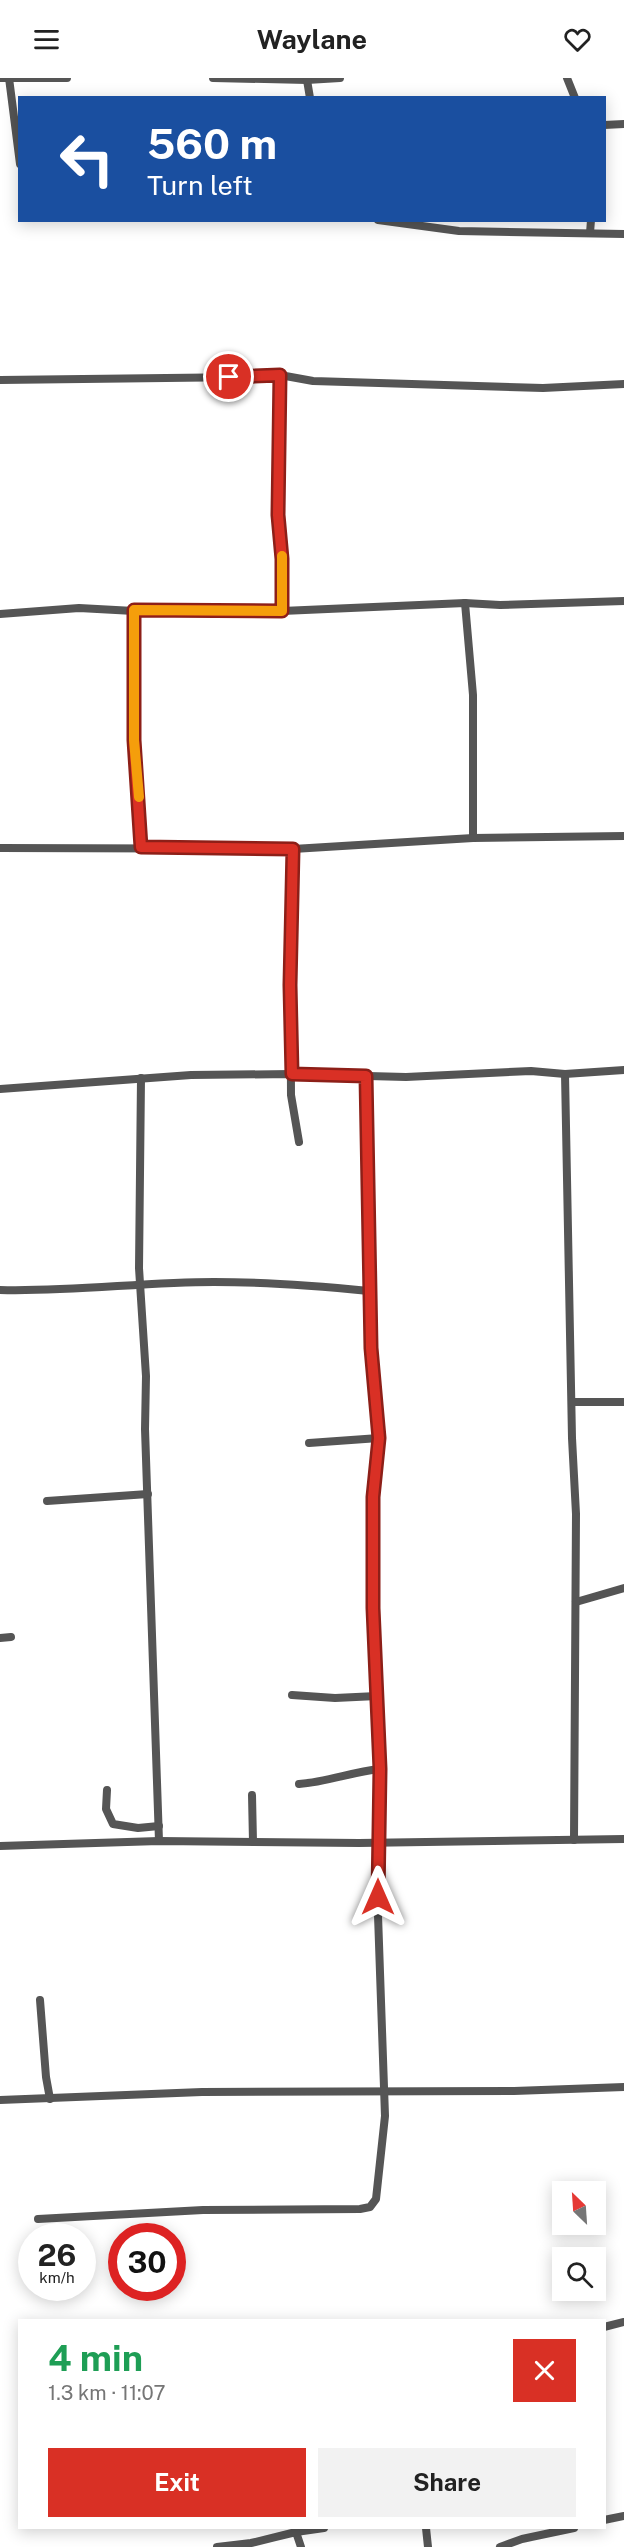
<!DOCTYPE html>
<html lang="en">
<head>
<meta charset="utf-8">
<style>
	body { margin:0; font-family:"Public Sans",sans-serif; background:#f2f2f2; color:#222; height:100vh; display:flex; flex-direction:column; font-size:22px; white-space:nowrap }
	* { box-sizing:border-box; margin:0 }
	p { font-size:20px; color:#767676 }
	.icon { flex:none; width:33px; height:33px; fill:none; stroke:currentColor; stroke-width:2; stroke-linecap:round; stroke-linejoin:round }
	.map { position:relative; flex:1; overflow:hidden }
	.side { position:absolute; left:18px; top:2241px; width:588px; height:210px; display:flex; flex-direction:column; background:#fff; border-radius:0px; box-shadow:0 3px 15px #0003 }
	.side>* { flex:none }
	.hud { position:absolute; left:18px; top:18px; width:588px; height:126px; border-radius:0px; box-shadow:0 3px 15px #0003; background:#1a4fa0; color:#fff; overflow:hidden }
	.needle { width:39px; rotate:335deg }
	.buttons { position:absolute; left:552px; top:2103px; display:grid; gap:12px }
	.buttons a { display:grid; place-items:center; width:54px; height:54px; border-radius:0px; background:#fff; box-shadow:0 3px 15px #0003; font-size:30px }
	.speed { position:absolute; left:18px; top:2145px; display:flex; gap:12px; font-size:30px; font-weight:700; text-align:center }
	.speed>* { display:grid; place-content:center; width:78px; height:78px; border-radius:50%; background:#fff; box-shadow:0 3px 15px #0003; line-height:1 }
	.speed small { font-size:15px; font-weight:400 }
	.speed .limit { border:9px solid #d22; background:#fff; color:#111 }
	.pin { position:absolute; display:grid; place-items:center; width:51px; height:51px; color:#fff; margin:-26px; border:3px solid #fff; border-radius:50%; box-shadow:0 2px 6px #0007 }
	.me { position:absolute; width:66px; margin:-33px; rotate:0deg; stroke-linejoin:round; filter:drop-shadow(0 0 4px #0008) }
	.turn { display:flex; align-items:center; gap:21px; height:126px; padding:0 30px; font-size:27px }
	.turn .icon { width:78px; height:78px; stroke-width:2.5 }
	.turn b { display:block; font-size:42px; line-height:51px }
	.round { display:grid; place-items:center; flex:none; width:63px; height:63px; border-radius:0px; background:#f2f2f2 }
	.headline { display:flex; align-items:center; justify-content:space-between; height:102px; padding:0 30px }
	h1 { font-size:36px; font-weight:700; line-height:45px; color:#1e9e55 }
	.action { display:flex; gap:12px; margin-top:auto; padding:12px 30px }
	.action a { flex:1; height:69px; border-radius:0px; background:#d93025; color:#fff; font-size:24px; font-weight:700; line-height:69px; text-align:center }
	.action a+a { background:#f2f2f2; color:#222 }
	header { display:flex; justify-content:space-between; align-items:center; height:78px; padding:0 30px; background:#fff; font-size:27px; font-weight:700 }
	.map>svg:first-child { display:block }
</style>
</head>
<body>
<header><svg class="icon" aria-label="menu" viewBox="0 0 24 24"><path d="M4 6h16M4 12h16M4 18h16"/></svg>Waylane<svg class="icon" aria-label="heart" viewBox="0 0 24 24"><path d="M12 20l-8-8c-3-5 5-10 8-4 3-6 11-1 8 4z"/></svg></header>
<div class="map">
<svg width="624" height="2469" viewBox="0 0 624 2469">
	<rect width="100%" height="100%" fill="#fff"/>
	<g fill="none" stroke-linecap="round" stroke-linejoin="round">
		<g stroke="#555" stroke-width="8">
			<polyline points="0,0 67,0"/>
			<polyline points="9,0 20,86"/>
			<polyline points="213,0 307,2 340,0"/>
			<polyline points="567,0 575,20"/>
			<polyline points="307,2 310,20"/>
			<polyline points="604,47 624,46"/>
			<polyline points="378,142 459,153 624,156"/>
			<polyline points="590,155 591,142"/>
			<polyline points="280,297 278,437 282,481 282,533"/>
			<polyline points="0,302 249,299 280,297 313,303 543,310 624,306"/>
			<polyline points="465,525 473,617 473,760"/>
			<polyline points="134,533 134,662 141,769"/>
			<polyline points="0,536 79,530 134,533 282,533 465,525 500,527 624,523"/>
			<polyline points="0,770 293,771 473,760 624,758"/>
			<polyline points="293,771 290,803 291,1017 299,1064"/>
			<polyline points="565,996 572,1360 576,1436 574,1762"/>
			<polyline points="141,1000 139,1190 146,1298 145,1351 159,1763"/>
			<polyline points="0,1011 191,997 292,996 406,999 531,993 565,996 624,992"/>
			<path d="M0,1212C72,1214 143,1204 214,1204C266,1204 318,1208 369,1213"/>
			<polyline points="572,1324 624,1324"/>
			<polyline points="309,1365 379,1360"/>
			<polyline points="47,1423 148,1416"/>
			<polyline points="576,1524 624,1510"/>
			<polyline points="0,1560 11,1559"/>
			<polyline points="292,1617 335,1620 377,1618"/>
			<path d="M299,1706C327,1704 352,1694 379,1691"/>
			<polyline points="107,1712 106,1731 113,1746 138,1750 159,1748"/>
			<polyline points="252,1717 253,1764"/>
			<polyline points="0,1768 159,1763 359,1765 624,1761"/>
			<polyline points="40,1922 46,1999 50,2021"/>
			<polyline points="0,2022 202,2014 514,2013 624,2009"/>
			<polyline points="38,2141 203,2132 360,2131 370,2129 376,2121 385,2038 378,1837 379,1691 373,1530 373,1419 379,1360 371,1270 366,998"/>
			<polyline points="604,2249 624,2244"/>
			<polyline points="604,2442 624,2438"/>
			<polyline points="426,2450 428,2469"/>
			<polyline points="296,2454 324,2450"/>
			<polyline points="217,2469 251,2465 296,2454 301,2469"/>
			<polyline points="500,2469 522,2461 574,2450"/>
		</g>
	</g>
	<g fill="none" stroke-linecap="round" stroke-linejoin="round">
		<g stroke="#8d1f18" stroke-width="15">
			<polyline id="route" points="229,299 280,297 278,437 282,481 282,533 134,532 134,662 141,769 293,771 290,907 292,996 366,998 371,1270 379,1360 373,1419 373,1530 380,1691 378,1819"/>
		</g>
		<use href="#route" stroke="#d93025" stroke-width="10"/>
		<polyline stroke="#f59e0b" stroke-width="10" points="139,719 134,662 134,532 282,533 282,478"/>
	</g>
</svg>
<div class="buttons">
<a><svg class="needle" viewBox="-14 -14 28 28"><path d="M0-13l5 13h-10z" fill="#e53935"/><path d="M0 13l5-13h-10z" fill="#767676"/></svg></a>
<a><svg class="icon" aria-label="search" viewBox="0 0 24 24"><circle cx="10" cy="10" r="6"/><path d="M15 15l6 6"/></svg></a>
</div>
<div class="speed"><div>26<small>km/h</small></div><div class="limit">30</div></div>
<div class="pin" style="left:229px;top:299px;background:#d93025"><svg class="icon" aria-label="arrive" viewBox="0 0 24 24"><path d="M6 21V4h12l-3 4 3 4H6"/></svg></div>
<svg class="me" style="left:378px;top:1819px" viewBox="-20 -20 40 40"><path d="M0-17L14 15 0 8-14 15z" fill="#d93025" stroke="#fff" stroke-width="4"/></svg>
<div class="hud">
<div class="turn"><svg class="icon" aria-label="left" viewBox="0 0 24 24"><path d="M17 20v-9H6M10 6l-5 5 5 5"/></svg><div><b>560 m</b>Turn left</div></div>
</div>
<section class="side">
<div class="headline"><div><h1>4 min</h1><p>1.3 km · 11:07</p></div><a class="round" style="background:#d93025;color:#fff"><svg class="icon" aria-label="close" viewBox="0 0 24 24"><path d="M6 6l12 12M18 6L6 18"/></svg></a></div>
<div class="action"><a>Exit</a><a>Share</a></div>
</section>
</div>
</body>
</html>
